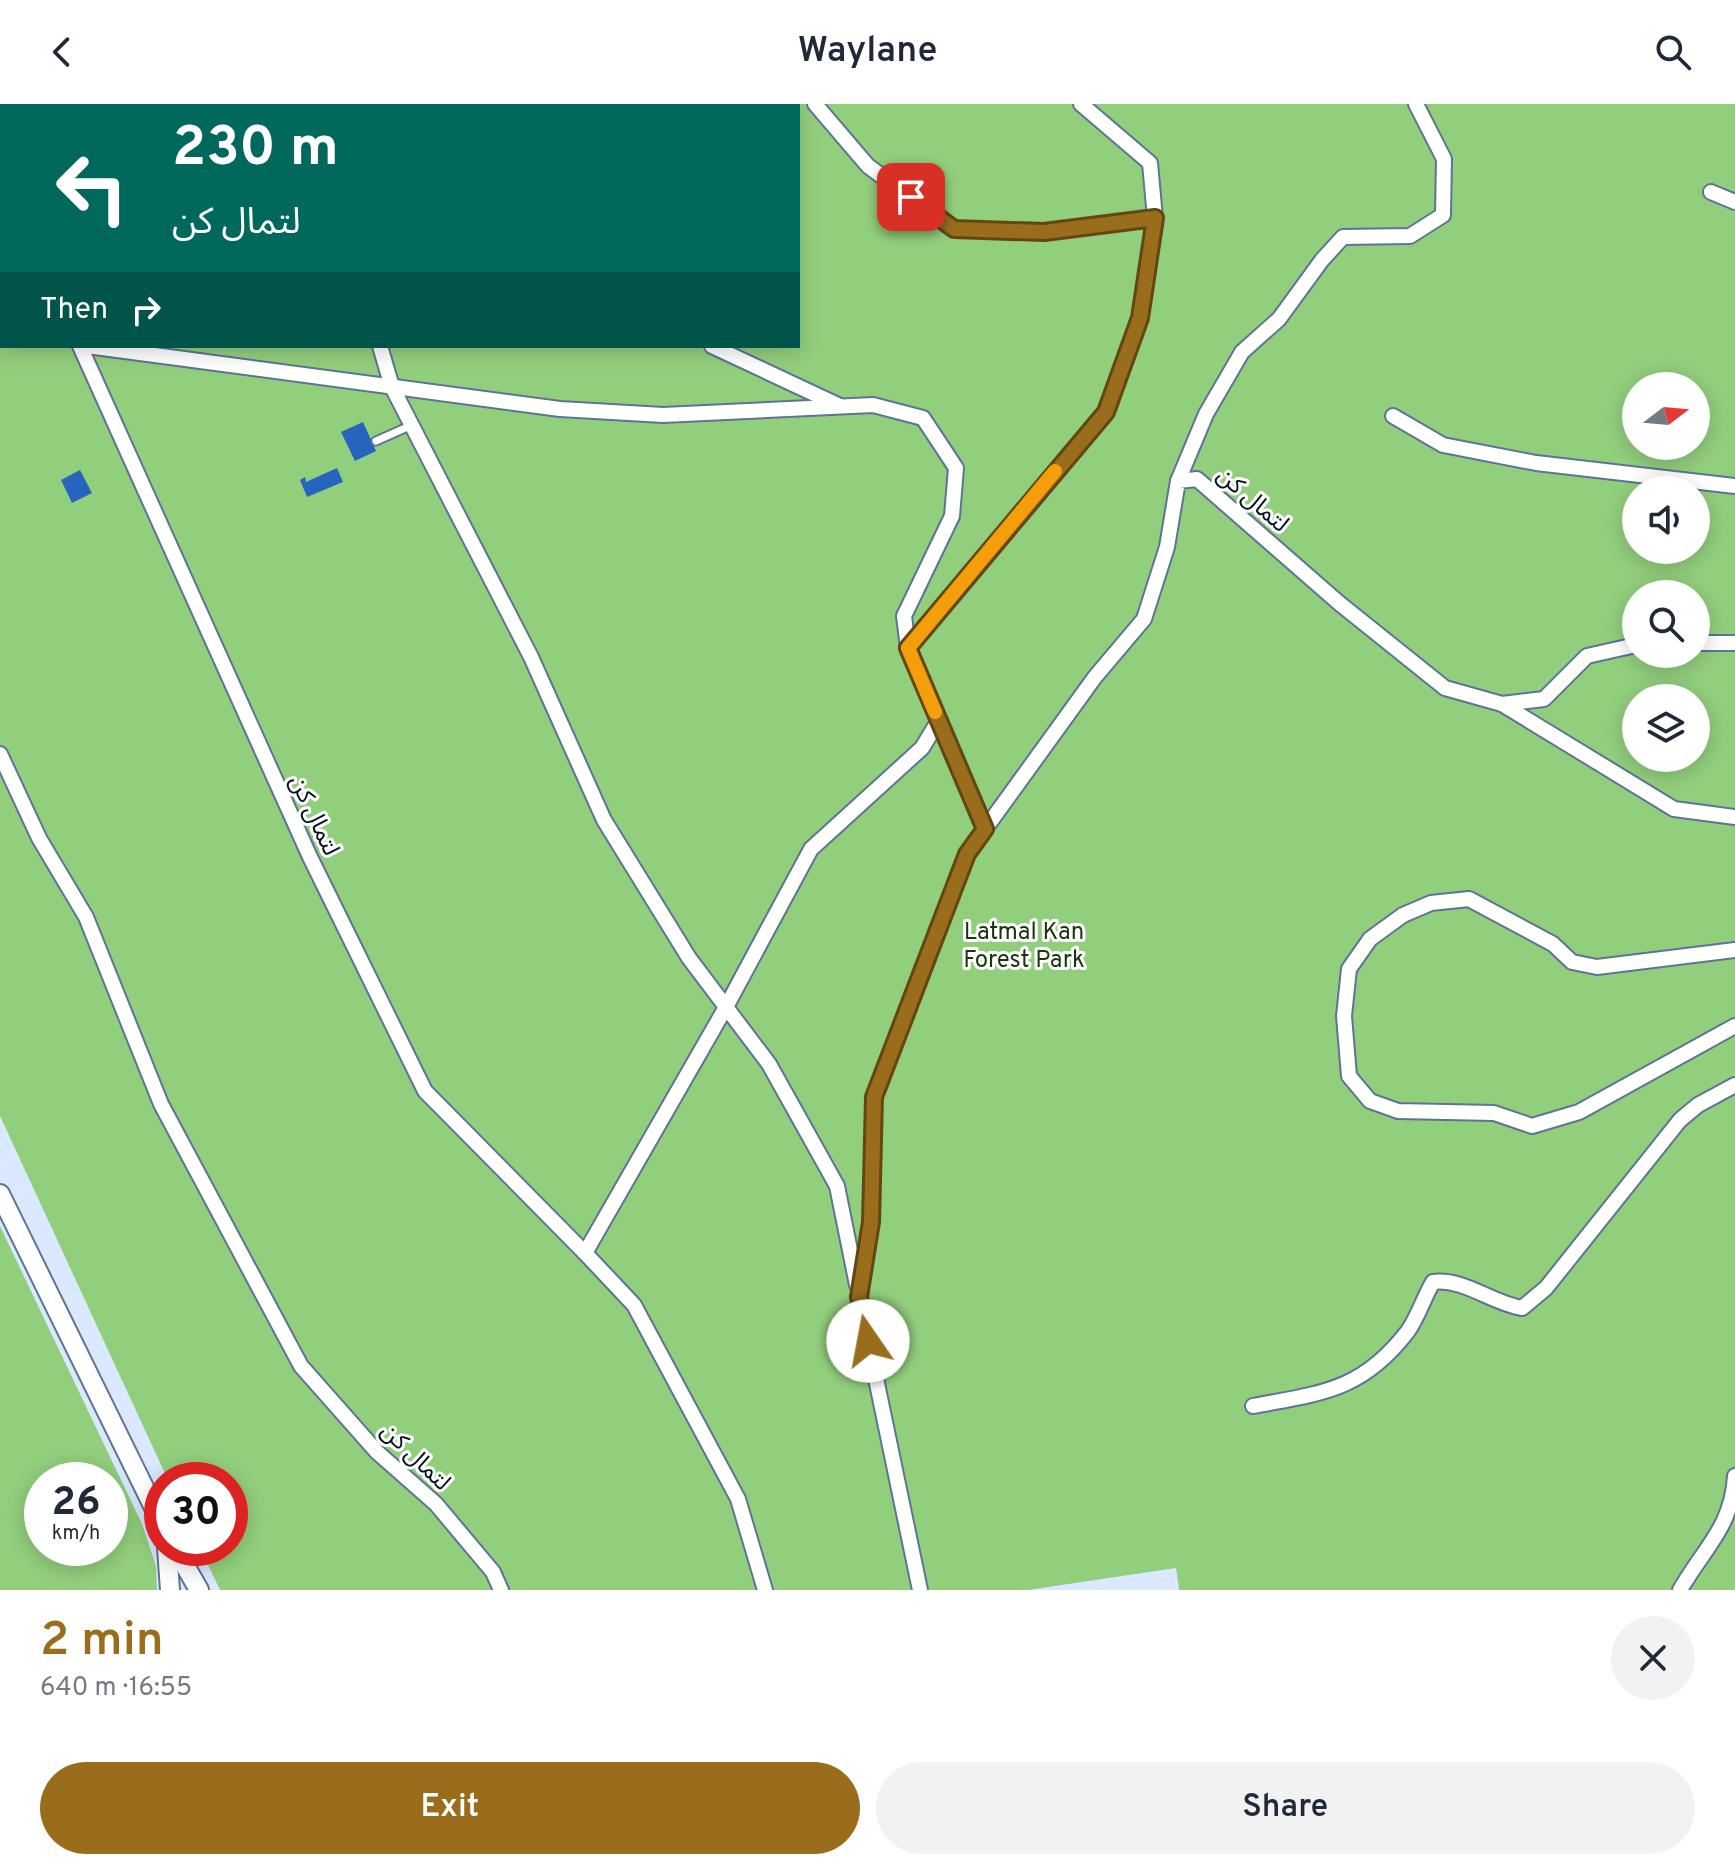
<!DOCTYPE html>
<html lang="en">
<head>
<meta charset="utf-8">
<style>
	body { margin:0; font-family:Overpass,"Noto Sans Arabic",sans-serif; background:#f2f2f3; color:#1f2937; height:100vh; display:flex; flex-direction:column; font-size:30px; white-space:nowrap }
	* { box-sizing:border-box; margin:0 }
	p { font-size:26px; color:#747a83 }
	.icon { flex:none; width:44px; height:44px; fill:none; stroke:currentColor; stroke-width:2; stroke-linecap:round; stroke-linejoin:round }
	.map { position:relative; height:1486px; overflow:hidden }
	.panel { display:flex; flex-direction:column; background:#fff; flex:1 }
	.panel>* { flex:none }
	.top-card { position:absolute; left:0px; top:0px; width:800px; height:244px; box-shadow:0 4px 20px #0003; background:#00695c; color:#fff; overflow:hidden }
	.needle { width:52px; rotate:74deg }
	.tools { position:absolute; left:1622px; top:268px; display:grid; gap:16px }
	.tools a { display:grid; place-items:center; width:88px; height:88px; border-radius:50%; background:#fff; box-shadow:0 4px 20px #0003; font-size:40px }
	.speed { position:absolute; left:24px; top:1358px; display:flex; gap:16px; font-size:40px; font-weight:700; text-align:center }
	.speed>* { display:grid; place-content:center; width:104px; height:104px; border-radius:50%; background:#fff; box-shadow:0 4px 20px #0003; line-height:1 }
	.speed small { font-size:20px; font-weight:400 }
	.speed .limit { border:12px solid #d22; background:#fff; color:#111 }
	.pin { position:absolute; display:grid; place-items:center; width:68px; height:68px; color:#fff; margin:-34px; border-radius:16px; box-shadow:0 4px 12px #0006 }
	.me { position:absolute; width:88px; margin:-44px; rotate:348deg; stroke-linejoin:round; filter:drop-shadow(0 0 6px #0008) }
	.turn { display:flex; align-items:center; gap:28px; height:168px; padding:0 40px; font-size:36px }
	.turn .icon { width:104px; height:104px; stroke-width:2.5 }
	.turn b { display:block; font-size:56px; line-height:68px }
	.then { display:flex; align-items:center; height:76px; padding:0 40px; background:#0003; gap:16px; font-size:30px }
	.round { display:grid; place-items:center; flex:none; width:84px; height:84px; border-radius:42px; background:#f2f2f3 }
	.headline { display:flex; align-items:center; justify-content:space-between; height:136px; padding:0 40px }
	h1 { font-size:48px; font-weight:600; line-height:60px; color:#996d1c }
	.action { display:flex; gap:16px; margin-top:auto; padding:16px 40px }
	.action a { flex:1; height:92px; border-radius:48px; background:#996d1c; color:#fff; font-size:32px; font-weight:600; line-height:92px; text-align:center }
	.action a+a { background:#f2f2f3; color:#1f2937 }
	header { display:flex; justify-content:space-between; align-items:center; height:104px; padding:0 40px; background:#fff; font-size:36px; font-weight:600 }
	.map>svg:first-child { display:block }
</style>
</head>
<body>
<header><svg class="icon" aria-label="back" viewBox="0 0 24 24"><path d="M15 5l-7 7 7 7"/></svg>Waylane<svg class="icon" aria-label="search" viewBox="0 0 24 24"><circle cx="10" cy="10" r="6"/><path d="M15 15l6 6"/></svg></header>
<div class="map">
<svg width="1735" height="1486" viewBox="0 0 1735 1486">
	<rect width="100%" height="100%" fill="#dae9ff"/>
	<g fill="#92cf7d" fill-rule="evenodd">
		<path d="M0,0H1735V1486H1179L1176,1464L1028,1486H220L200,1444H230V1376H168L0,1012ZM2,2H798V242H2ZM1636,282H1696V342H1636ZM1636,386H1696V446H1636ZM1636,490H1696V550H1636ZM1636,594H1696V654H1636Z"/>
		<path d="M0,1122L142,1420L156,1462L157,1486H0ZM42,1376H110V1444H42Z"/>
	</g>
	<g fill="#2665be">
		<polygon points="363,318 376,347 355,357 341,328"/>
		<polygon points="337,364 343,378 307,393 300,376 305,373 306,378"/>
		<polygon points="80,366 92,389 72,399 61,376"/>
	</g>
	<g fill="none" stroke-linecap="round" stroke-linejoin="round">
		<g stroke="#5e7494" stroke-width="11">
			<polyline id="service" points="376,337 412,321"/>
		</g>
		<g stroke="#5e7494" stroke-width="18">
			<g id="minor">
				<polyline points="306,0 307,2"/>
				<polyline points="528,0 529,2"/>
				<polyline points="815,0 868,62 954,125 1044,128 1155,114 1140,214 1106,308 908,544 985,725"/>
				<polyline points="1081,0 1150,59 1155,114"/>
				<polyline points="0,56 2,60"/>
				<polyline points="1711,88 1735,98"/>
				<polyline points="80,242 310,753 425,987 585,1149 726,903 811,745 922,644 939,616"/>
				<polyline points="87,242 560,305 663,311 873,301 923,314 956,364 952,412 904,512 908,544"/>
				<polyline points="380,242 392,283 531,553 604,716 689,854 769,960 837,1082 857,1181"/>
				<polyline points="712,242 840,302"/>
				<polyline points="1393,312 1443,341 1536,359 1735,382"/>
				<polyline points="1178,377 1206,310 1242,248 1279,215 1322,156 1343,133 1410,132 1443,111 1444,55 1416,0"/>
				<polyline points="1696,539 1735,539"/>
				<polyline points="1502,600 1674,705 1735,713"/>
				<polyline points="0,650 39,734 86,813 161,1000 301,1262 377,1348 436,1400 493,1468 501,1486"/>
				<polyline points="1735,846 1597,863 1572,858 1553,840 1469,795 1431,799 1403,811 1370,835 1349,865 1344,912 1349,972 1370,997 1398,1007 1494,1009 1532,1022 1579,1008 1735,922"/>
				<polyline points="585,1149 634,1201 738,1395 765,1486"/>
				<path d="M1253,1302C1322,1289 1362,1287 1408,1227C1418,1213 1424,1193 1433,1178C1464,1174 1491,1199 1522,1204L1546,1184L1680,1016L1698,1001L1735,981"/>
				<polyline points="920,1486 859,1193 871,1118 874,993 967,750 1095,573 1144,515 1167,443 1178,377 1197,375 1339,499 1445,584 1502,600 1544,595 1587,552 1636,541"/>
				<path d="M1680,1486C1704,1444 1732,1423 1735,1372"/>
			</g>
		</g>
		<g stroke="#5e7494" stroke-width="22">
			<g id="secondary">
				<polyline points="0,1090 162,1420"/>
				<polyline points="167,1444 170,1486"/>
				<polyline points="175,1444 199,1486"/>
			</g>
		</g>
		<use href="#service" stroke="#fff" stroke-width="7"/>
		<use href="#minor" stroke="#fff" stroke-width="14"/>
		<use href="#secondary" stroke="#fff" stroke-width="18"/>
	</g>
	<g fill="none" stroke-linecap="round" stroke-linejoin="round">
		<g stroke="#634712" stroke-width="20">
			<polyline id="route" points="868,1237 859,1193 871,1118 874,993 967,750 985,725 908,544 1106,308 1140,214 1155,114 1044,128 954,125 911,93"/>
		</g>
		<use href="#route" stroke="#996d1c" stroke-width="14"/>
		<polyline stroke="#f59e0b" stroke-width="14" points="935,608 908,544 1055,367"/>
	</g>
	<g text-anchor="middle" stroke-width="6" stroke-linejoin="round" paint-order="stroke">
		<g font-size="24" fill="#08111d" stroke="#fff">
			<text transform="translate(1253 395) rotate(41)" y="8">لتمال کن</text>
			<text transform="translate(315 711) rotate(65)" y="8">لتمال کن</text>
			<text transform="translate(416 1352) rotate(44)" y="8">لتمال کن</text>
		</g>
		<g font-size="24" fill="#1a360e" stroke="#fff">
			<text x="1024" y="835">Latmal Kan<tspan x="1024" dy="28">Forest Park</tspan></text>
		</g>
	</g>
</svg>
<div class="tools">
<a><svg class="needle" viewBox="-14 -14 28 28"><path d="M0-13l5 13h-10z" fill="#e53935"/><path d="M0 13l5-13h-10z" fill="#747a83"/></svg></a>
<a><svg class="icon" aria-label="sound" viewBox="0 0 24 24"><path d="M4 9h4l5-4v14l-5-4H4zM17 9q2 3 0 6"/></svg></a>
<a><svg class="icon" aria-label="search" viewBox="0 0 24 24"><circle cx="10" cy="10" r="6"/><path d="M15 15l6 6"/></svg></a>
<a><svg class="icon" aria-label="layers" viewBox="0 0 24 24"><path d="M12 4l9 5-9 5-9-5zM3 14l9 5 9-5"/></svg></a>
</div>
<div class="speed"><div>26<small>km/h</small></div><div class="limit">30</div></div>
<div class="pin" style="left:911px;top:93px;background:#d93025"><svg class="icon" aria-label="arrive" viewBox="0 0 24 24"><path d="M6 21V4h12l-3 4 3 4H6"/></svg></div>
<svg class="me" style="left:868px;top:1237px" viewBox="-20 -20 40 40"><circle r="19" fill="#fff"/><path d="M0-13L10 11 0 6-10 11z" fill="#996d1c"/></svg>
<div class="top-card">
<div class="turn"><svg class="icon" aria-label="left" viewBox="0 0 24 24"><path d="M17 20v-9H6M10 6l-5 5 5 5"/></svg><div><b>230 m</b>لتمال کن</div></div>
<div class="then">Then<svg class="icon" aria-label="right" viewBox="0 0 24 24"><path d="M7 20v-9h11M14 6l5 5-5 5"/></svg></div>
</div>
</div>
<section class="panel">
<div class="headline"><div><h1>2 min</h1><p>640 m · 16:55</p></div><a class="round"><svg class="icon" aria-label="close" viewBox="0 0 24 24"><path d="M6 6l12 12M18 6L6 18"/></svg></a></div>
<div class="action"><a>Exit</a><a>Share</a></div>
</section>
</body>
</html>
